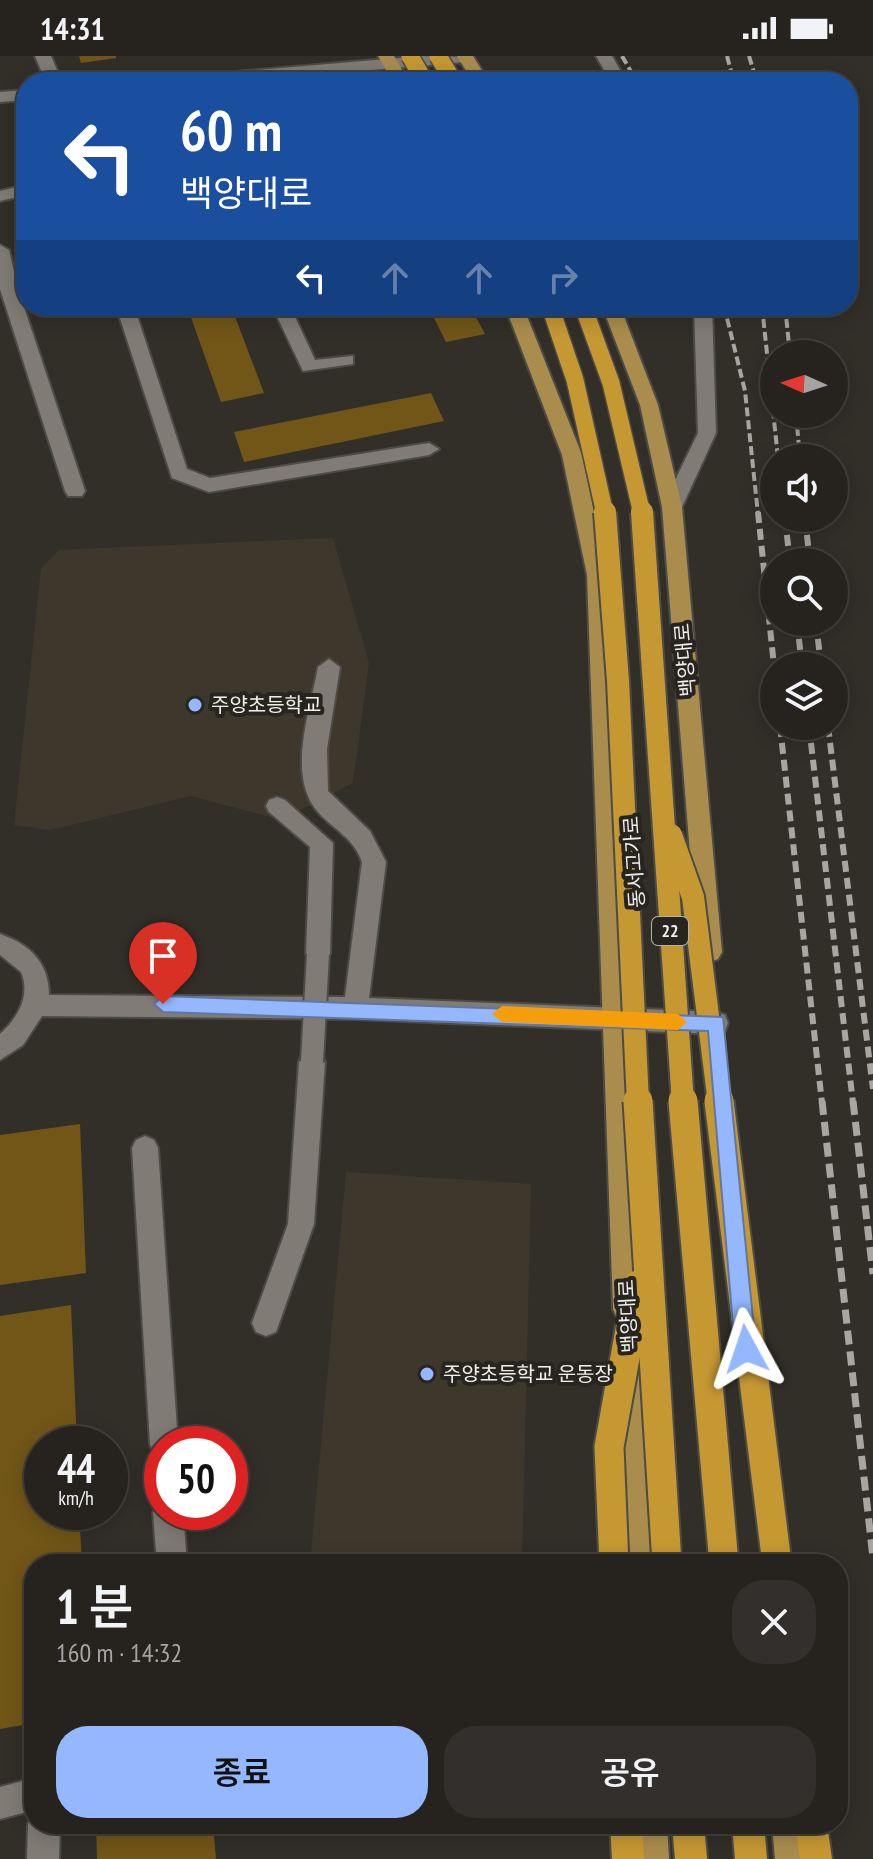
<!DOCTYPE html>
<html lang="ko">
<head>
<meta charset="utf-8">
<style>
	body { margin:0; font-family:"PT Sans Narrow","Noto Sans KR",sans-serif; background:#322f2c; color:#f1f3f6; height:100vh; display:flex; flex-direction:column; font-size:30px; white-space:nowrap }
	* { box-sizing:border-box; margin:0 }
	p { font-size:26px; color:#a4a4a4 }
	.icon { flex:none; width:44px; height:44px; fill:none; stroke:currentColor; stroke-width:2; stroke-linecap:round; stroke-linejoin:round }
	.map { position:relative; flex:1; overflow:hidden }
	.details { position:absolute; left:24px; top:1498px; width:824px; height:280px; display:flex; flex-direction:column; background:#26231f; border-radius:32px; box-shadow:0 4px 20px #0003,0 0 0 2px #42403d }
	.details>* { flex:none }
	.hud { position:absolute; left:16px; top:16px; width:842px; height:244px; border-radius:32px; box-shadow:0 4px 20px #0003,0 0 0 2px #42403d; background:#1a4fa0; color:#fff; overflow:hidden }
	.needle { width:52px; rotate:273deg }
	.controls { position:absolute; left:760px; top:284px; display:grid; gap:16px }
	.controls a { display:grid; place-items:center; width:88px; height:88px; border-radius:50%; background:#26231f; box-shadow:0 4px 20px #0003,0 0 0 2px #42403d; font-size:40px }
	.speed { position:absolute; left:24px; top:1370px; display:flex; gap:16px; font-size:40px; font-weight:700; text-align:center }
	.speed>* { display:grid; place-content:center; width:104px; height:104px; border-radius:50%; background:#26231f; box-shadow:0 4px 20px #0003,0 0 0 2px #42403d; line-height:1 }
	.speed small { font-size:20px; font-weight:400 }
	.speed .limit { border:12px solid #d22; background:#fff; color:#111 }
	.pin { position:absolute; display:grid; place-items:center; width:68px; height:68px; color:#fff; margin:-82px -34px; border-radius:50% 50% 50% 0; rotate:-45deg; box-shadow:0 0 8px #0007 }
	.pin .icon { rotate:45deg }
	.me { position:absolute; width:88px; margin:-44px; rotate:355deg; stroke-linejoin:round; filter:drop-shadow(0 0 6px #0008) }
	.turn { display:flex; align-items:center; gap:28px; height:168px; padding:0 32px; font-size:36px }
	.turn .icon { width:104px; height:104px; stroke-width:2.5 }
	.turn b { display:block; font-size:56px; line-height:68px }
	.lanes { display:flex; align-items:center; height:76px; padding:0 32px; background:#0003; justify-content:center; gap:40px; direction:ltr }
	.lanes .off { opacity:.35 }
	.round { display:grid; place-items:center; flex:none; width:84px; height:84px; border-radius:32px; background:#322f2c }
	.overview { display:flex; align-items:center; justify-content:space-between; height:136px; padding:0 32px }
	h1 { font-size:48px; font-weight:600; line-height:60px }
	.action { display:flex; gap:16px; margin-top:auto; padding:16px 32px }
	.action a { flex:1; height:92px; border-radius:32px; background:#94b7fd; color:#111; font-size:32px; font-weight:600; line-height:92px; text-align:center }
	.action a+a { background:#322f2c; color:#f1f3f6 }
	.status { display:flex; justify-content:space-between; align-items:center; height:56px; padding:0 40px; background:#26231f; direction:ltr }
	.status svg { height:22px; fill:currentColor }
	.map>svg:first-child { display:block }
</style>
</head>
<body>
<div class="status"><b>14:31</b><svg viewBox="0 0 49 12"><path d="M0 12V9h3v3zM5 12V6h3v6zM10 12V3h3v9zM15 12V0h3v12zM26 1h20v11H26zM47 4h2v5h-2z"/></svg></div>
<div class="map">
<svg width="873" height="1803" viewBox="0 0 873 1803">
	<rect width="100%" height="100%" fill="#322f29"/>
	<g fill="#3e382c">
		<polygon points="333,482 369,607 353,727 281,764 191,740 50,774 14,769 41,512 59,494"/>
		<polygon points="346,1116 531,1128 522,1508 310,1508"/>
	</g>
	<g fill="#715617">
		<polygon points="79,0 116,0 116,2 81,7"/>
		<polygon points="187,250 231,250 264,337 221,346"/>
		<polygon points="428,250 470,250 485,278 446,286"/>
		<polygon points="431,337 444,365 244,406 234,376"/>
		<polygon points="80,1068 86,1217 0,1229 0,1079"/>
		<polygon points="71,1249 77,1388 42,1388 42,1456 79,1456 82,1508 34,1508 34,1667 0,1673 0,1260"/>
		<polygon points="96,1768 213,1768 216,1803 97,1803"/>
	</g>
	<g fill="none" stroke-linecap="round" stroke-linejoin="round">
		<g stroke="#4d4b46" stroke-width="4">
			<g id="minor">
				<polygon points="35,0 51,0 62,26 46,26"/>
				<polygon points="423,0 473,1 465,6 229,26 167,26 175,21"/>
				<polygon points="596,0 612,0 627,26 611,26"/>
				<polygon points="26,34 26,44 0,46 0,36"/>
				<polygon points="26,129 26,139 0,145 0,135"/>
				<polygon points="0,189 9,194 18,233 85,435 82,440 68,440 65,435 0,233"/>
				<polygon points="116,250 134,250 187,413 210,422 429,387 439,393 429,399 209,436 172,422"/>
				<polygon points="272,250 290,250 315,304 353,300 353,308 303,315"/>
				<polygon points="694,250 712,250 716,377 682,451 672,458 662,451 698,377"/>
				<path d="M329,603L340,611L327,693L328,735L370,775L386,806L369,942L716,956L725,959L728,967L725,975L716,978L356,963L42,960L23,989L0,1004V978C18,962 31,939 21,916L0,899V878C29,888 49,906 49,939L345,941L362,806C353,779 329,772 314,751C288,714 311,651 318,611Z"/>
				<polygon points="277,741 285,744 333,787 330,898 326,905 318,908 310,905 306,898 310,791 269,756 266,750 269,744"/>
				<polygon points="312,995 321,998 325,1006 314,1168 276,1276 266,1280 256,1276 252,1267 288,1168 299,1006 303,998"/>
				<polygon points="145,1080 154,1084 158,1092 178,1388 162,1388 162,1402 154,1398 150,1388 132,1092 136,1084"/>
				<polygon points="162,1444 162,1456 183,1456 187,1508 157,1508 153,1456"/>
				<polygon points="34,1722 34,1754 0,1763 0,1731"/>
				<polygon points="34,1756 34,1768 60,1768 59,1803 27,1803 28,1768"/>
			</g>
		</g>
		<g stroke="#4d4b46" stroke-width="4">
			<g id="major">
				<polygon points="378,0 394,0 409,26 393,26"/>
				<polygon points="457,0 473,0 489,26 473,26"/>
				<polygon points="505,250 523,250 582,399 607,519 641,1253 637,1262 627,1266 617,1262 613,1253 587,519 562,399"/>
				<polygon points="602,250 620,250 658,349 682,451 722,896 718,903 710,906 702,903 698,896 662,451 640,349"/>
				<polygon points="630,1300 640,1304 644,1314 654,1508 624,1508 616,1314 620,1304"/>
				<polygon points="635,1768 667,1768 669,1803 637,1803"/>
				<polygon points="772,1768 804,1768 807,1803 775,1803"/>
			</g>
		</g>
		<g stroke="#4d4b46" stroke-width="4">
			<g id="highway">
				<polygon points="610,1768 642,1768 644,1803 612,1803"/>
				<polygon points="672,1768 704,1768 707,1803 675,1803"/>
				<polygon points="732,1768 764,1768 767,1803 735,1803"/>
				<polygon points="795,1768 827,1768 832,1803 800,1803"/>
			</g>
		</g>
		<use href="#minor" fill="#807c75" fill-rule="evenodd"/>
		<use href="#major" fill="#aa8d4d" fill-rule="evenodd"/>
		<use href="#highway" fill="#c69832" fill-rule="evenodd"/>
		<g stroke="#a8a6a1" stroke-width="4" stroke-dasharray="9 4" stroke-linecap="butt">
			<polyline points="622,0 637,26"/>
			<polyline points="727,0 734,26"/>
			<polyline points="749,0 757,26"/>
			<polyline points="724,250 745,335 758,458"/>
			<polyline points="762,250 778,402"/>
			<polyline points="785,250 790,298"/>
			<polyline points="796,358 800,402"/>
		</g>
		<g stroke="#a8a6a1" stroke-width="6" stroke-dasharray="11 6" stroke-linecap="butt">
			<polyline points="758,456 774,610"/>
			<polyline points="785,462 790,506"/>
			<polyline points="805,462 810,506"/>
			<polyline points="797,566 802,610"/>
			<polyline points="816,566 821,610"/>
			<polyline points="780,670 822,1047"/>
			<polyline points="809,670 853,1047"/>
			<polyline points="828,670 873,1033"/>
		</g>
		<g stroke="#a8a6a1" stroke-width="7" stroke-dasharray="14 7" stroke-linecap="butt">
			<polyline points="822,1045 873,1502"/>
			<polyline points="853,1045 873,1218"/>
		</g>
		<g stroke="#4d4b46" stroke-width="26" stroke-linecap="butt">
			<polyline id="minor-bridge" points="312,1006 318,898"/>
		</g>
		<g stroke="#4d4b46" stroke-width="20" stroke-linecap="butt">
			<g id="highway-bridge-far2">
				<polyline points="410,0 425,26"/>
				<polyline points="438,0 454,26"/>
				<polyline points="550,250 575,324 605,458"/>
				<polyline points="583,250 611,327 642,458"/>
			</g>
		</g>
		<g stroke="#4d4b46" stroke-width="26" stroke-linecap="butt">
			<g id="highway-bridge-far1">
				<polyline points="605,456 618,625 638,1047"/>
				<polyline points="642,456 683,1047"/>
				<polyline points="671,779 693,841 719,1047"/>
			</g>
		</g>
		<g stroke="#4d4b46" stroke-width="33" stroke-linecap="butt">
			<g id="highway-bridge">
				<polyline points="638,1045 667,1508"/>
				<polyline points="683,1045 724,1508"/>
				<polyline points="719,1045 777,1508"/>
				<polyline points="614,1508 609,1391 638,1229"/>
			</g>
		</g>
		<use href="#minor-bridge" stroke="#807c75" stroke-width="22"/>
		<use href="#highway-bridge-far2" stroke="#c69832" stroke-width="17"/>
		<use href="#highway-bridge-far1" stroke="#c69832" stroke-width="22"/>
		<use href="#highway-bridge" stroke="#c69832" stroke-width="29"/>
	</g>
	<polygon fill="#94b7fd" stroke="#6077a4" stroke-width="2" points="163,940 723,961 756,1293 753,1300 746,1303 738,1300 735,1293 708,975 163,956 154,948"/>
	<polygon fill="#f59e0b" points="502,950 678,958 687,966 678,974 502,966 492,958"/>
	<g fill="#94b7fd" stroke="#282520" stroke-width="3">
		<circle cx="195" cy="649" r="8"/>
		<circle cx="427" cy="1318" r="8"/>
	</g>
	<g text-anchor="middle" stroke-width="8" stroke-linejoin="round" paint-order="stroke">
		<rect fill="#282520" stroke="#b4b2ad" stroke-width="2" x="652" y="861" width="36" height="28" rx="6"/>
		<g font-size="18" font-weight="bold" fill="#f0eeea">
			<text x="670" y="881">22</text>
		</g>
		<g font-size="20" fill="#f0eeea" stroke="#282520">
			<text transform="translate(685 604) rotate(-95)" y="7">백양대로</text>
			<text transform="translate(634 806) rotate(-94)" y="7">동서고가로</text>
			<text transform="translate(628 1260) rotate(-93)" y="7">백양대로</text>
		</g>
		<g font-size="20" fill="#f0eeea" stroke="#282520" text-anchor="start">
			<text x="211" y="656">주양초등학교</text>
			<text x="443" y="1325">주양초등학교 운동장</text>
		</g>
	</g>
</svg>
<div class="controls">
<a><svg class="needle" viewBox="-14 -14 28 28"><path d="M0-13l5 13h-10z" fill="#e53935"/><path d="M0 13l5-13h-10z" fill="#a4a4a4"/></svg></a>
<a><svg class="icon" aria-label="sound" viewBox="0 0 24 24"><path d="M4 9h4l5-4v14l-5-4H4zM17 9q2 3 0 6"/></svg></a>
<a><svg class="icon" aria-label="search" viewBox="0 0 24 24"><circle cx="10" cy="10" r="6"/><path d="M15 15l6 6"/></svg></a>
<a><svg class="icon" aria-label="layers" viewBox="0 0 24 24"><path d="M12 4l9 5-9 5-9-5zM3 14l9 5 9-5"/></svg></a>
</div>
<div class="speed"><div>44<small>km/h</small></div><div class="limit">50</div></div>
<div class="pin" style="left:163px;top:948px;background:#d93025"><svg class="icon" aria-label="arrive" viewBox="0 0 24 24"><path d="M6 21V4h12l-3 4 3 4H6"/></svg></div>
<svg class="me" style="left:746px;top:1293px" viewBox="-20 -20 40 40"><path d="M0-17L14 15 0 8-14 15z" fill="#94b7fd" stroke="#fff" stroke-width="4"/></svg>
<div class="hud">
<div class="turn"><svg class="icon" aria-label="left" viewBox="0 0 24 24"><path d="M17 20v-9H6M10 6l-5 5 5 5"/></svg><div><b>60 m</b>백양대로</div></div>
<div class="lanes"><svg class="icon" aria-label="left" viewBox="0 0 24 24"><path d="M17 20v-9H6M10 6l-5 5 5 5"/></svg><svg class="icon off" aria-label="ahead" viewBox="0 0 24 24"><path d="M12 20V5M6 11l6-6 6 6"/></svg><svg class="icon off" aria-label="ahead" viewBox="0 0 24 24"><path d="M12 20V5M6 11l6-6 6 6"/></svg><svg class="icon off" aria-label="right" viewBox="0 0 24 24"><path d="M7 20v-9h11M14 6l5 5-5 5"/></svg></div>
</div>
<section class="details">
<div class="overview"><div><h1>1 분</h1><p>160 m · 14:32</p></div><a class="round"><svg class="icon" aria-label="close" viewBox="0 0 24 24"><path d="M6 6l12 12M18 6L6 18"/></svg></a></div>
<div class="action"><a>종료</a><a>공유</a></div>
</section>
</div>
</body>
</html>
